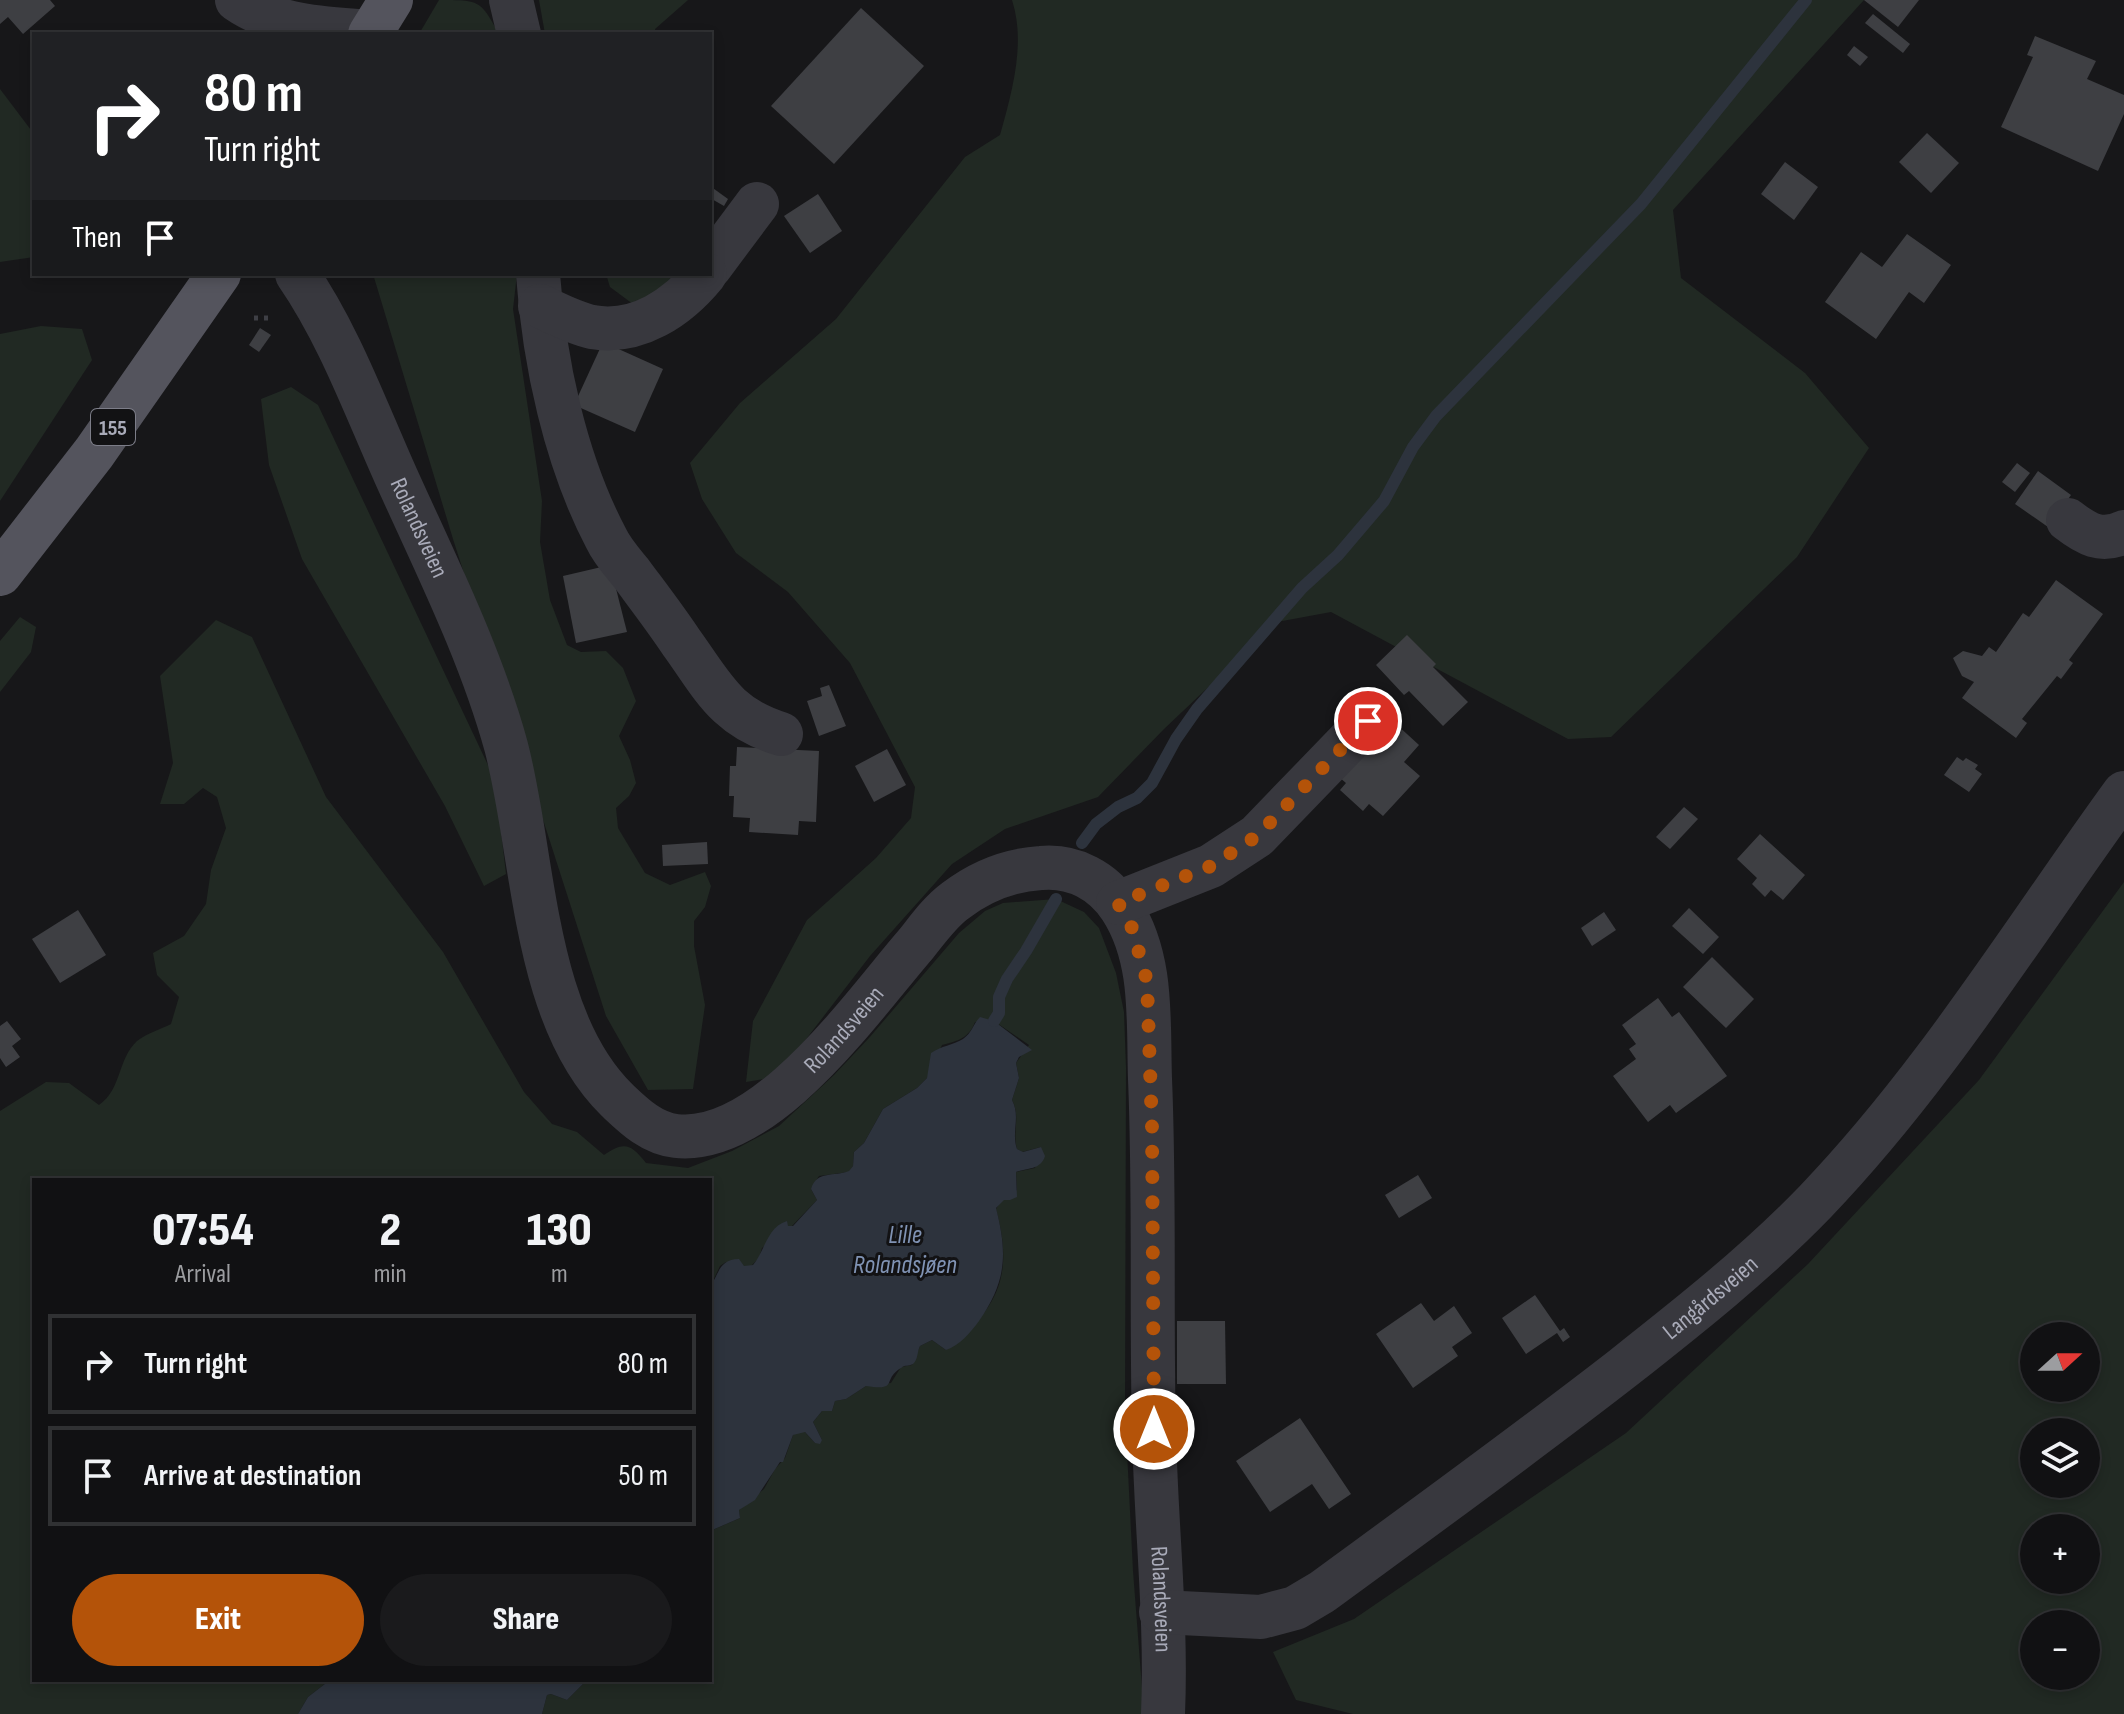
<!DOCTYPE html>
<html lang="en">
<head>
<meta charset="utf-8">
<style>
	body { margin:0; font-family:"Sofia Sans Condensed",sans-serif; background:#1a1a1c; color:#f1f3f6; height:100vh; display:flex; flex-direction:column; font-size:30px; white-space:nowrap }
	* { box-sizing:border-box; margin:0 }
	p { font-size:26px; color:#9c9da0 }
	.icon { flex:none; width:44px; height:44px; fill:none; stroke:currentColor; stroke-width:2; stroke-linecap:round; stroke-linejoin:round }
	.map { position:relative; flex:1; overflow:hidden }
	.panel { position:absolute; left:32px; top:1178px; width:680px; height:504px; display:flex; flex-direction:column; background:#111113; border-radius:0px; box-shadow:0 4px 12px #0003,0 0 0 2px #303133 }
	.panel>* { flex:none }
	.hud { position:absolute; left:32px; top:32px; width:680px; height:244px; border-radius:0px; box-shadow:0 4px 12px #0003,0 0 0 2px #303133; background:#202124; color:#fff; overflow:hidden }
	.needle { width:52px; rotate:69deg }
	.fabs { position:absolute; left:2020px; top:1322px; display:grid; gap:16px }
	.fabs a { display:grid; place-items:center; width:80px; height:80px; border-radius:50%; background:#111113; box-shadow:0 4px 12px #0003,0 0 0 2px #303133; font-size:40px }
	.pin { position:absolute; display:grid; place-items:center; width:68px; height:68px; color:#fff; margin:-34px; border:4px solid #fff; border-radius:50%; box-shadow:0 2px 8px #0007 }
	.me { position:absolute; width:88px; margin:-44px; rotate:0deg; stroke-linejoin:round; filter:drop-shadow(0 0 6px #0008) }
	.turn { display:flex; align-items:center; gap:28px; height:168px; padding:0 40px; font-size:36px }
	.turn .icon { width:104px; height:104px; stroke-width:2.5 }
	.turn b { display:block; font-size:56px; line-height:68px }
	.then { display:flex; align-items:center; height:76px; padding:0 40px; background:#0003; gap:16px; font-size:30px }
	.eta { display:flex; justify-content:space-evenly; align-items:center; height:136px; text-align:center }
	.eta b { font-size:48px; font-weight:800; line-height:56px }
	.action { display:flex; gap:16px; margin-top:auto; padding:16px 40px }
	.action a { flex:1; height:92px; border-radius:48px; background:#b45309; color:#fff; font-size:32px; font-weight:800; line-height:92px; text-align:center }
	.action a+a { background:#1a1a1c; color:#f1f3f6 }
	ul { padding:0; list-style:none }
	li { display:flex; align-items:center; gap:24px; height:100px; margin:0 16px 12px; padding:0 24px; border:4px solid #303133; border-radius:0px }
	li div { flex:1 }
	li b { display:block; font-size:30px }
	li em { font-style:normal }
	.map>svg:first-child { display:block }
</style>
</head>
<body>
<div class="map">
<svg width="2124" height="1714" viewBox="0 0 2124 1714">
	<rect width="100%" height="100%" fill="#171719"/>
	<g fill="#212923" fill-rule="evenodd">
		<path d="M439,0C480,0 480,0 499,34H419Z"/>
		<polygon points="539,0 688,0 655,29 656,34 545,34"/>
		<path d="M1012,0H1864L1673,210L1681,278L1805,373L1869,448L1797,557L1611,737L1568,739L1331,612L1277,622L1164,729L1098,797L1005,829L952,864L870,956L777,1077L746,1082L753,1021L807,920L876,858L911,818L915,787L850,663L788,592L736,553L702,499L690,463L740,403L836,319L965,157L1000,135C1012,92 1026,43 1012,0Z"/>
		<polygon points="0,89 34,134 34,257 0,262"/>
		<polygon points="373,274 517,274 513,309 542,501 540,542 550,600 567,645 581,652 606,651 623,668 636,701 619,736 630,760 636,783 629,796 616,808 618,828 645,873 670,885 705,872 711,886 705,907 694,921 694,946 705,1005 693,1089 648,1090 606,1016 453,539"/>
		<polygon points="606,274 683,274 637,307 610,287"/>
		<polygon points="41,326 82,329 92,360 0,501 0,334"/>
		<polygon points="291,387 318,405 495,780 506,874 484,886 445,806 302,559 269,465 261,399"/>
		<polygon points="20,617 36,627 31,652 0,692 0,641"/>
		<path d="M216,620L252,637L326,797L443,952L524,1092L552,1124L577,1132L604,1155C624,1141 631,1144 646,1163L688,1168L732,1151L779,1126L834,1075L869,1038L959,933L985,911L1003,903L1056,899L1084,912L1099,928L1116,973L1124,1012L1126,1068L1125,1411L1133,1571L1144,1714H542L547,1695L551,1694L567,1700L587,1680H710V1531L740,1518L739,1510L764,1489L775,1469L785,1458L793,1435L799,1431L805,1432L815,1443L822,1440L813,1422L822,1411H832L835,1401L846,1399L866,1386L891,1383L901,1367L912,1365L920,1346L932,1340L946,1350C999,1308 1014,1275 996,1209L1000,1202L1017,1190L1016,1172L1035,1168L1041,1147L1022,1152L1017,1149C1012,1132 1021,1117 1012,1100L1019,1078L1016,1063L1029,1045L994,1021L975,1022C969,1038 958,1041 942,1045L927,1078L917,1088L883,1109L864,1143L854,1152L853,1166L849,1172L819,1176L811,1189L817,1200L792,1226H788L762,1248L759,1258L749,1268L726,1262L720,1266L710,1287V1180H34V1680H330L308,1697L298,1714H0V1111L46,1082L69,1083L99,1105C122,1089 117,1060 137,1041C146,1034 161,1029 171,1024L179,997L157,975L153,953L184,936L206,904L211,870L226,828L217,797L203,788L184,804H160L173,763L160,676Z"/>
		<path d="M2124,882V1714H1353L1296,1700L1273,1652L1354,1619L1626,1433L1808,1264L1979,1080ZM2034,1336H2086V1388H2034ZM2034,1432H2086V1484H2034ZM2034,1528H2086V1580H2034ZM2034,1624H2086V1676H2034Z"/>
	</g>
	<g fill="#2d333d">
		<path d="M980,1017L994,1021L1032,1050L1019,1057L1016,1063L1019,1078L1012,1100C1021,1117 1011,1132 1017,1149L1023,1152L1041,1147L1045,1156C1041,1170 1027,1168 1016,1172L1017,1197L1010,1200H1004L996,1208C1008,1255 1006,1282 979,1321C971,1332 959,1346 946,1350L932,1340L920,1346C917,1352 918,1360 913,1364C908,1367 906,1364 901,1368C881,1380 900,1391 866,1386L846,1399L835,1401L832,1411H822L813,1422L822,1440L820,1444L815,1443L805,1432L793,1435L783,1462H780L755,1500L739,1510L740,1518L710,1531V1287C719,1274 719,1259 739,1259L744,1266L753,1265C765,1251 767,1227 787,1221L788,1226H793L817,1200L811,1189C817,1170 834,1177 849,1171L853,1166L854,1152L864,1143L883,1109L917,1088L927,1078L931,1053C941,1046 953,1045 963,1039C972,1033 973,1024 980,1017Z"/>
		<polygon points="330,1680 587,1680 567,1700 551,1694 547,1695 542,1714 298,1714 308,1697"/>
	</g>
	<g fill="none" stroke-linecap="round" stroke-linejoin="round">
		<g stroke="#2d333d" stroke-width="12">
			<polyline points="1082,843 1096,824 1118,807 1137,798 1152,783 1176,739 1197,709 1302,588 1338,555 1384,501 1413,447 1436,416 1641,204 1806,0"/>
			<polyline points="994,1021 999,1013 999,997 1007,979 1026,951 1056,899"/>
		</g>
	</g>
	<g fill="#3e3f43">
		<polygon points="0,0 50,0 55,6 23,34 8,17 0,24"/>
		<polygon points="1864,0 1919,0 1898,27"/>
		<polygon points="861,8 924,66 834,164 771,106"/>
		<polygon points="1873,14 1910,44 1903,53 1865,23"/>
		<polygon points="2035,36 2096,61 2087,79 2124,95 2124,114 2098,171 2001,127 2033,57 2027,55"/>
		<polygon points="1854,46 1868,57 1860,66 1847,55"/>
		<polygon points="1927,133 1959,163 1931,193 1899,162"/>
		<polygon points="1785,162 1818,187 1794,220 1761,194"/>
		<polygon points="710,186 728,199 724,206 710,198"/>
		<polygon points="818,194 842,231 810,253 784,216"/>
		<polygon points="1907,234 1951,265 1924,303 1909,292 1876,339 1825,302 1861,252 1882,267"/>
		<polygon points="260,328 271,335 259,352 249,345"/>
		<polygon points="603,342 663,369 635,432 574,405"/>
		<polygon points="2017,463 2030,473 2015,492 2002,482"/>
		<polygon points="2038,471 2071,495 2048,527 2015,504"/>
		<polygon points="610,565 627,632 576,643 563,576"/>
		<polygon points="2056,580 2103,614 2069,660 2073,663 2061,679 2057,676 2022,719 2027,723 2016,738 1962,698 1974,682 1962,676 1953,658 1963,651 1982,656 1989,647 1996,652 2023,613 2029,617"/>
		<polygon points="1407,635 1436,664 1433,667 1468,702 1443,726 1409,691 1404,695 1376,665"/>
		<polygon points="829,685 846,726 819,736 807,701 822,696 820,688"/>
		<polygon points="1384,713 1419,745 1404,762 1420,776 1383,816 1369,804 1363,811 1340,790 1346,783 1333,772"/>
		<polygon points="737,747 819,751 816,822 799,821 798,835 749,832 750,818 733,817 734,796 729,796 730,766 736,766"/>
		<polygon points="887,749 906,785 874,802 855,766"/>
		<polygon points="1957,757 1963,761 1966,758 1978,765 1975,769 1982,774 1969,792 1944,775"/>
		<polygon points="1684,807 1698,819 1670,849 1656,837"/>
		<polygon points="1760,834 1805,875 1783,900 1771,890 1765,897 1752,884 1757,878 1737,859"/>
		<polygon points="707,842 708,864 663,866 662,845"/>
		<polygon points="1689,908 1719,937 1703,954 1672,926"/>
		<polygon points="78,910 106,955 60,983 32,939"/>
		<polygon points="1604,912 1616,930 1592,946 1581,928"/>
		<polygon points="1712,957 1754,999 1726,1028 1683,987"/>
		<polygon points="1658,998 1672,1017 1679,1012 1727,1076 1676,1113 1670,1105 1648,1122 1613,1076 1636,1059 1629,1049 1636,1044 1622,1025"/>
		<polygon points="7,1021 21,1039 12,1046 20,1057 6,1067 0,1058 0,1026"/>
		<polygon points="1418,1175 1432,1198 1399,1218 1385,1195"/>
		<polygon points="1535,1295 1560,1331 1564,1328 1570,1337 1563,1342 1557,1333 1526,1354 1502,1318"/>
		<polygon points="1421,1303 1434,1321 1454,1306 1472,1333 1452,1347 1458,1356 1413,1388 1376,1334"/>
		<polygon points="1177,1321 1225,1321 1226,1384 1177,1384"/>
		<polygon points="1300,1418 1351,1494 1329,1509 1312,1484 1270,1512 1236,1461"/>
	</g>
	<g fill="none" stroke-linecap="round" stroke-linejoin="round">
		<polyline stroke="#3e3f45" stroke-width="5" stroke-dasharray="4 6" stroke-linecap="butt" points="254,318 274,318"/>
		<g stroke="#38383e" stroke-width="44">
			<path d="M237,0C276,27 325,29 371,32"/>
			<polyline points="511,0 519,34"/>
			<polyline points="710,267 757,204"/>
			<path id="s1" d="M297,274C339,335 365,407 395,474C435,563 480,652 506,746C535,856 532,1017 617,1100C634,1116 651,1133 676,1136C766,1146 863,1005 916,944C928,929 940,912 955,901C981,881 1009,870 1041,868C1074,865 1103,881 1121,908C1154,959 1148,1022 1150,1079C1155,1197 1151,1315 1154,1432C1156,1526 1167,1621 1163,1714"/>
			<path d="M538,274C544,361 565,460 606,538C612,551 622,562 631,573C648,596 665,618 681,642C713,686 725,717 781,734"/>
			<path d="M540,306C557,314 574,323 592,327C638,335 678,307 705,274"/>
			<path d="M2068,520C2086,534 2101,543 2124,532"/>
			<polyline points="1118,903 1211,866 1257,836 1368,721"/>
			<path id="s2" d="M1161,1612L1261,1617L1295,1608L1322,1592C1423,1518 1524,1445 1623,1368C1689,1316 1756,1263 1815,1202C1934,1078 2023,932 2124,793"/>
		</g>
		<g stroke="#54545d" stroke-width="44">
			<polyline points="370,34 391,0"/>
			<polyline points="0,574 94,453 219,274"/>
		</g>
	</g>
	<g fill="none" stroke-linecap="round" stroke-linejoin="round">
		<polyline stroke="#b45309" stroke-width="14" stroke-dasharray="0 25.2" points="1154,1429 1152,1127 1147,981 1132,928 1118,903 1211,866 1257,836 1368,721"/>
	</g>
	<g text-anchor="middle" stroke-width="6" stroke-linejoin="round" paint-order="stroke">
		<rect fill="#121214" stroke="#7c7d88" stroke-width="2" x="91" y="409" width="44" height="36" rx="6"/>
		<g font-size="22" font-weight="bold" fill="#a9abb9">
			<text x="113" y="435">155</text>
		</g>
		<g font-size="24" fill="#a9abb9" stroke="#121214">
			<text dy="8" stroke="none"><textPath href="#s1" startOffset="282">Rolandsveien</textPath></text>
			<text dy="8" stroke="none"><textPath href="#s1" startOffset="1170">Rolandsveien</textPath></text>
			<text dy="8" stroke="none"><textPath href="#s2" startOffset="654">Langårdsveien</textPath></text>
			<text dy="8" stroke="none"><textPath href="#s1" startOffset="2224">Rolandsveien</textPath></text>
		</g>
		<g font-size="26" font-style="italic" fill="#8093b4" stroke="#121214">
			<text x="905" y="1243">Lille<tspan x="905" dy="30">Rolandsjøen</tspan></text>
		</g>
	</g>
</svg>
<div class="fabs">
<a><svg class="needle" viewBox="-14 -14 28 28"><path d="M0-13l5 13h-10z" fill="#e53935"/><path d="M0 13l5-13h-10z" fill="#9c9da0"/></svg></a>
<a><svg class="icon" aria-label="layers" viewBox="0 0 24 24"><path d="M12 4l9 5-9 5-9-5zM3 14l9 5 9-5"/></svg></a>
<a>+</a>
<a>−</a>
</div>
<div class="pin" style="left:1368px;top:721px;background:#d93025"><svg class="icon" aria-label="arrive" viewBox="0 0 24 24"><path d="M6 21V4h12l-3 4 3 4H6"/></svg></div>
<svg class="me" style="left:1154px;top:1429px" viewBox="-20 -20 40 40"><circle r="17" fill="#b45309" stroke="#fff" stroke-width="3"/><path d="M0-11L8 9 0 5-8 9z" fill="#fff"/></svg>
<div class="hud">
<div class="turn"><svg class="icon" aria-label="right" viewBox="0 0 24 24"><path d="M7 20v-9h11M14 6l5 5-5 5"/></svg><div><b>80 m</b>Turn right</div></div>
<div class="then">Then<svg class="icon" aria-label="arrive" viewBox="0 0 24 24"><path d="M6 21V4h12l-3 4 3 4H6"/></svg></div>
</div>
<section class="panel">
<div class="eta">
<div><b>07:54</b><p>Arrival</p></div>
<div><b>2</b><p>min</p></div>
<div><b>130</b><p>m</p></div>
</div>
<ul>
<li><svg class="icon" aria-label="right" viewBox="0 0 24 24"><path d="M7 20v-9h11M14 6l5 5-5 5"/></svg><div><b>Turn right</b></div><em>80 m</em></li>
<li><svg class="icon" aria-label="arrive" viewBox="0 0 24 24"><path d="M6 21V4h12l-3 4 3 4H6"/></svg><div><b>Arrive at destination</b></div><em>50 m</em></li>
</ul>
<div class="action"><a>Exit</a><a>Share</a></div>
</section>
</div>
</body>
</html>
